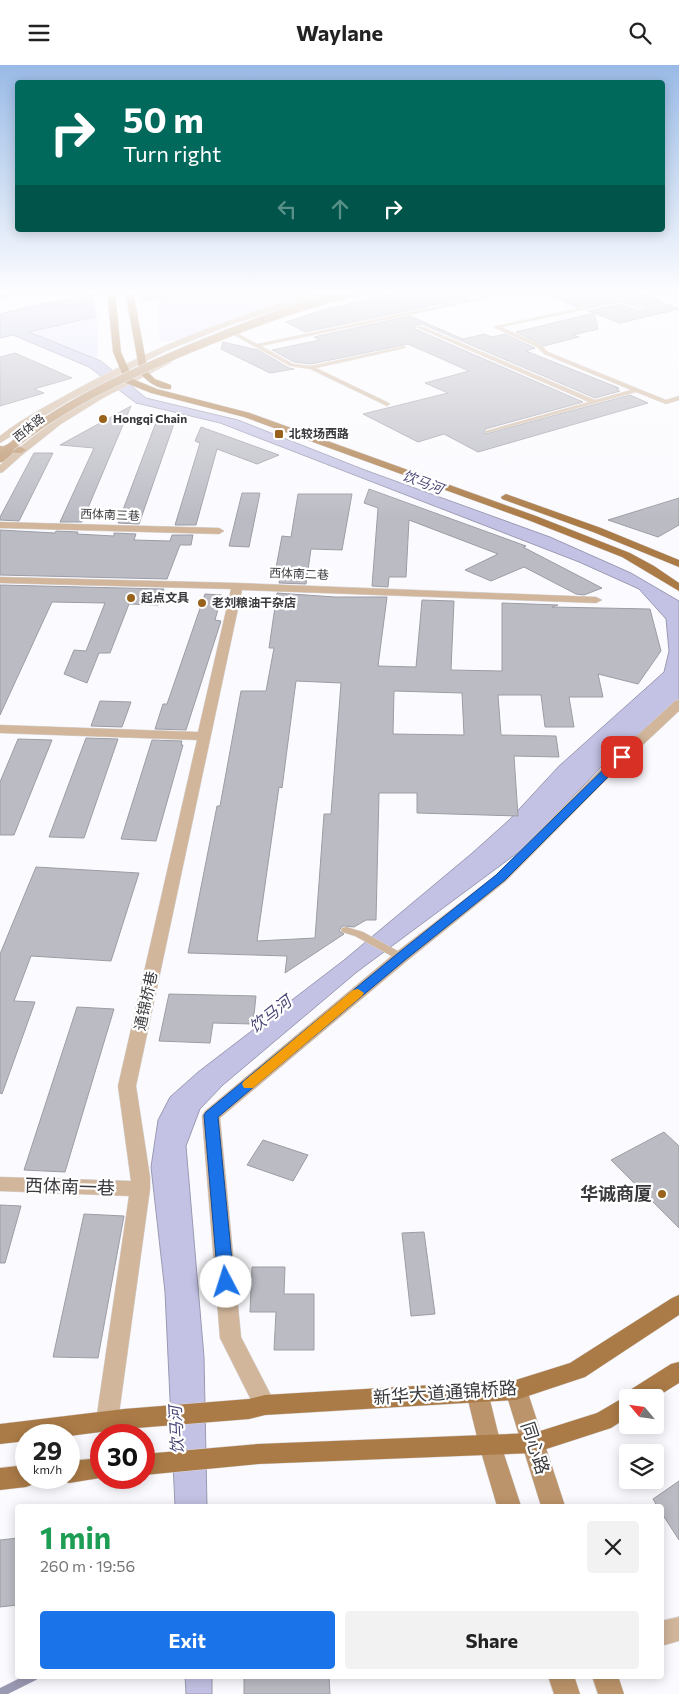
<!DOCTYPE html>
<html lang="en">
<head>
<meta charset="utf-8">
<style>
	body { margin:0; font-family:Commissioner,"Noto Sans SC",sans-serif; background:#f2f2f2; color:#222; height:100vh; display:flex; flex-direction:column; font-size:19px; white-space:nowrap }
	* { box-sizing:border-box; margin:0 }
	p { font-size:16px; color:#767676 }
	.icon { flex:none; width:28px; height:28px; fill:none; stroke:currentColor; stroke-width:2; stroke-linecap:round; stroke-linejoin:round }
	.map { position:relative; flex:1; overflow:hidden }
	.panel { position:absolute; left:15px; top:1439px; width:649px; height:175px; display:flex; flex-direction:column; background:#fff; border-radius:5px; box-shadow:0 2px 12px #0003 }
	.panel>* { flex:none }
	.top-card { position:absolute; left:15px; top:15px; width:650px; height:152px; border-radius:5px; box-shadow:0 2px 12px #0003; background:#00695c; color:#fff; overflow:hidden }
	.needle { width:32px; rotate:299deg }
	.controls { position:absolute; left:619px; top:1324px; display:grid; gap:10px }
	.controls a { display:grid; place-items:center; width:45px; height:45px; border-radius:5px; background:#fff; box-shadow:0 2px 12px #0003; font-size:25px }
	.speed { position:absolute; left:15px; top:1359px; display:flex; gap:10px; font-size:25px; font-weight:700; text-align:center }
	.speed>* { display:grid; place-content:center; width:65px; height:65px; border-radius:50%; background:#fff; box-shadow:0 2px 12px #0003; line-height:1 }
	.speed small { font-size:12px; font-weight:400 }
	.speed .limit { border:8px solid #d22; background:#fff; color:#111 }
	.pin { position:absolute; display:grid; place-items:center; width:42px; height:42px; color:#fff; margin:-21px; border-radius:10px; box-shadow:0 2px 8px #0006 }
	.me { position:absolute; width:55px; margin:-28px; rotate:355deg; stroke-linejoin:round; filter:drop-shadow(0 0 4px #0008) }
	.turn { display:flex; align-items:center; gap:18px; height:105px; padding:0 25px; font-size:22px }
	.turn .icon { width:65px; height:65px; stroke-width:2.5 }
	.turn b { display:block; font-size:35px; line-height:42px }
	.lanes { display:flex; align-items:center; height:48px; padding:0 25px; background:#0003; justify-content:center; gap:25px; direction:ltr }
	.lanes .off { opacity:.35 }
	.round { display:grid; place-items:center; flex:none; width:52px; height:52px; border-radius:5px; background:#f2f2f2 }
	.summary { display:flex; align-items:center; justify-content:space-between; height:85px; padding:0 25px }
	h1 { font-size:30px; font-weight:700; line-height:38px; color:#1e9e55 }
	.button { display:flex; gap:10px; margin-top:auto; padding:10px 25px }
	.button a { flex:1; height:58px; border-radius:5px; background:#1a73e8; color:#fff; font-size:20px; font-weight:700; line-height:58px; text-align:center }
	.button a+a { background:#f2f2f2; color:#222 }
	header { display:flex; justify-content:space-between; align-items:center; height:65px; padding:0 25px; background:#fff; font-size:22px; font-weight:700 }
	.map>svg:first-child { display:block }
</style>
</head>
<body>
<header><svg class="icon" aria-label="menu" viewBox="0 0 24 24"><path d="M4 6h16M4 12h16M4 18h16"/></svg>Waylane<svg class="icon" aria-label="search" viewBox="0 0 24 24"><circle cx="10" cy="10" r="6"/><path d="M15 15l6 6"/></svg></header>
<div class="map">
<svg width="679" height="1629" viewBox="0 0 679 1629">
	<rect width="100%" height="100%" fill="#fbfbff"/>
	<g fill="#e3e2fc">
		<polygon points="228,226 324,226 240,250 178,275 160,276 157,236"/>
		<polygon points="98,251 97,294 28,267"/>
	</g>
	<g fill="#c3c2e4" stroke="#9a99b2">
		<polygon points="113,226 213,226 146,236 98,251 29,267 101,296 146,333 238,355 365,405 550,472 631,508 679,536 679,634 603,700 524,783 357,907 223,1020 200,1044 186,1081 204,1292 207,1441 175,1441 165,1227 151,1102 158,1055 170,1032 198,1007 344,895 471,789 509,755 559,701 664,607 669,586 666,554 639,524 579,497 220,358 136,338 89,302 13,270 0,273 0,249 42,239"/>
		<polygon points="185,1611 212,1611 212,1629 186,1629"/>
	</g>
	<polygon fill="#fbfbff" points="99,226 139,226 141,241 96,252 94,227"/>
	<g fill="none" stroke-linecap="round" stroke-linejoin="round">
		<polyline stroke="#9a99b2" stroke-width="9" points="0,1628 34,1611"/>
	</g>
	<g fill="#bbbbc4" stroke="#9c9ca5" fill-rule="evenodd">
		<polygon points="403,226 467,226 468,233 305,267 286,257 327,244"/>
		<polygon points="542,226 634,226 679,244 620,258 594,248 598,264 573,270 579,272 544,281 516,267 594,248 588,246 620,239 639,246 645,245 647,242 620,232 577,242"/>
		<polygon points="410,251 463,274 484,269 492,272 505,269 535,283 526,286 619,323 616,324 620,326 595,333 422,259 416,260 415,264 583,337 485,364 485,369 630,330 648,338 478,387 444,369 418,377 363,349 448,328 425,318 469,306 408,279 311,299 294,297 272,285 320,275 314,272"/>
		<polygon points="223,277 258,285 289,303 294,304 270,308 221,284"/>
		<polygon points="15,288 72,313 34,324 44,328 0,341 0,292"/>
		<polygon points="131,341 82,457 60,457 94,383 60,380"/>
		<polygon points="158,352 175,356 139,459 118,458"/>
		<polygon points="201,362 279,390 257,399 217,384 196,460 175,460 200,378 195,376"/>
		<polygon points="34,388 53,388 19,456 0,455 0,452"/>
		<polygon points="369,424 526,481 523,482 602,523 584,530 576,529 524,502 491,516 465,505 498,489 409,455 406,512 389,512 388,522 372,521 378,443 364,438"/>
		<polygon points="242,428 260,428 249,482 229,481"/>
		<polygon points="298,429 352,429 342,485 311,484 306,519 279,518 280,513 274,513 282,471 291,472"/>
		<polygon points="679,433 679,460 658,472 608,455"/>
		<polygon points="0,465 55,468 56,466 78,467 77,469 114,471 114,468 136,469 134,475 170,476 172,470 193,470 191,480 180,480 167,514 0,510"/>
		<polygon points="0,520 164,524 158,540 129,539 110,588 99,588 87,618 64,609 74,585 86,586 105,538 52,537 0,650"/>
		<path d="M277,528L335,532H387L378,601L416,602L422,535L454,536L451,605L502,606V538L558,540L552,542L650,544L661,586L638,619L598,609L603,632H569L574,662H545L541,630H498L501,670L556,671L559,692L514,691L518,751L417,748V728H379L376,855H366L354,862L342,861L339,866L344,869L285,908L287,891L188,888L217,741H220L241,626H266L274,583H269ZM296,616L341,618L331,749H324L315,873L257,876L279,722L282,723ZM394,626L462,628L464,670L393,669Z"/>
		<polygon points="205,529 222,530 215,555 221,556 186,665 155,664 163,639 167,639"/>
		<polygon points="100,636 131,637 122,662 91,661"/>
		<polygon points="86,673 118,674 84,773 49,772"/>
		<polygon points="18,674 52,675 14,770 0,770 0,717"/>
		<polygon points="152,675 182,676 181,680 183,680 156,776 121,774"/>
		<polygon points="36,802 139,808 111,896 31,891 14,936 35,937 2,1029 0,1028 0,889"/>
		<polygon points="169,929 256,931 253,959 213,958 210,978 159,976"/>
		<polygon points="77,942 114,944 65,1107 24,1105"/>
		<polygon points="664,1067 679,1081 679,1163 611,1095"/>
		<polygon points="263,1075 308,1090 293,1116 247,1100"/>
		<polygon points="0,1140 21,1141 5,1198 0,1198"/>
		<polygon points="84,1149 124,1151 98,1293 53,1292"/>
		<polygon points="424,1167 435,1249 411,1251 402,1168"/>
		<polygon points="252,1202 285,1202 284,1229 314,1229 314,1285 274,1285 276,1247 250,1247"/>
		<polygon points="679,1416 679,1475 661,1447 661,1441 657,1441 653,1434"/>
		<polygon points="18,1473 18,1540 0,1542 0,1475"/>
		<polygon points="244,1611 329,1611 330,1629 244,1629"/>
	</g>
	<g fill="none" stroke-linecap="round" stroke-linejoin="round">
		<g stroke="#d8d8dc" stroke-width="1">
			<g id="lane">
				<polygon points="511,226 522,226 261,281 293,299 311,301 405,281 405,283 316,303 389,338 390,339 387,341 310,304 290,301 232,269 237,268 257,279"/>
				<polygon points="620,234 645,243 640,244 620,237 501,262 541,280 548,287 666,335 679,331 679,335 666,339 636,327 486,368 486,366 589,337 416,262 421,261 595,335 631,325 544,289 537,282 493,262"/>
				<polygon points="346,862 363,867 405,890 406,892 405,894 397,894 355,871 342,867 341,865 342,863"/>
			</g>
		</g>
		<g stroke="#d8d8dc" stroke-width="1">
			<g id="street">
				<polygon points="15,226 27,226 0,235 0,231"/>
				<path d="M324,226H337L233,259L166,286L70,335L0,378V371C24,352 52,338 79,323C156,281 238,248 324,226Z"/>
				<polygon points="363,226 378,226 339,236 335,234"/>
				<path d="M165,295L172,297L103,333L61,359L22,390L3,407L0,408V400C48,354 105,323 165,295Z"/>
				<polygon points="0,457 219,463 224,466 219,469 0,463"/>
				<polygon points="0,512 237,518 596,532 602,535 596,538 242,525 136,1021 150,1112 150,1124 118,1356 115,1363 107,1366 99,1363 96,1356 129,1131 0,1126 0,1112 131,1116 118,1021 197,675 0,668 0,660 198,667 231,524 0,518"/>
				<polygon points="679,635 679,646 612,709 506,816 407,896 220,1053 241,1272 276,1340 273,1347 265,1350 257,1347 220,1273 202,1051 205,1046 395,888 496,810 602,703 675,636"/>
				<polygon points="679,1552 679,1576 661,1581 661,1556"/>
			</g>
		</g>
		<g stroke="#d8d8dc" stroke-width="1">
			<g id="secondary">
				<polygon points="0,381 21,382 26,385 21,388 0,387"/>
				<polygon points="516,1315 524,1318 527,1325 565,1441 541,1441 505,1325 508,1318"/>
				<polygon points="477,1317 485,1320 488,1327 501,1380 521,1441 497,1441 479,1380 466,1327 469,1320"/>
				<polygon points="548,1611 574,1611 580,1629 554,1629"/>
				<polygon points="592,1611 618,1611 624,1629 598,1629"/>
			</g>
		</g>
		<g stroke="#d8d8dc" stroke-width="1">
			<g id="primary">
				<polygon points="107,226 115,226 121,287 133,314 157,324 250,348 536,451 630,488 654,501 679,518 679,526 622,492 528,455 244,352 151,328 126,318 113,287"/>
				<path d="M125,226H133L148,307L155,314L171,320V324C159,325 147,317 140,308Z"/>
				<polygon points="506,429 601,463 679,495 679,502 593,467 502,434 501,432"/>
				<polygon points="679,1230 679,1250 585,1312 516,1335 265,1350 249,1354 124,1364 69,1371 26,1370 26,1376 0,1379 0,1359 124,1344 249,1334 265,1330 516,1315 570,1298 672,1233"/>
				<polygon points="679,1297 679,1318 655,1333 628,1332 628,1352 611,1363 534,1388 258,1399 144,1410 144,1389 258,1379 534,1368 597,1348 628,1330 630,1325 671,1299"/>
				<polygon points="101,1393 101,1412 106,1412 69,1418 61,1415 60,1412 69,1412 69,1396"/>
				<polygon points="26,1400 26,1412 37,1412 34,1419 26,1422 0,1425 0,1403"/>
			</g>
		</g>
		<use href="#lane" fill="#d1b69b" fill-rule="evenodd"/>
		<use href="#street" fill="#d1b69b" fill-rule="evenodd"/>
		<use href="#secondary" fill="#bc946b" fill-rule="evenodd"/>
		<use href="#primary" fill="#ab7b47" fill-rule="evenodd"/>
		<g stroke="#d8d8dc" stroke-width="9" stroke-linecap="butt">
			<path id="secondary-bridge-far1" d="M6,386C59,341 125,311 189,284C244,261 300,240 358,226"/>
		</g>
		<g stroke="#d8d8dc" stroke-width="11" stroke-linecap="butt">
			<polyline id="secondary-bridge" points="0,392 8,385"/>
		</g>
		<use href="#secondary-bridge-far1" stroke="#bc946b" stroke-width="8"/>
		<use href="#secondary-bridge" stroke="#bc946b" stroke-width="11"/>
	</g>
	<linearGradient id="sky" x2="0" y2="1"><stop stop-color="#99bae6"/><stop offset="0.5" stop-color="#fdfdff"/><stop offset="1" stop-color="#fdfdff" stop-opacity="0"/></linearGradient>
	<rect width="679" height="454" fill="url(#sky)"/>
	<polygon fill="#1a73e8" stroke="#114b97" points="622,689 627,692 625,695 505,815 405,895 218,1052 234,1217 231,1222 226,1224 220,1222 218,1217 204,1050 206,1047 397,889 496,810 618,690"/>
	<polygon fill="#f59e0b" points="358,924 364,928 362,931 253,1023 244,1023 242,1019 244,1016 353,925"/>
	<g fill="#99621c" stroke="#fff" stroke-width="2">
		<circle cx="103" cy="354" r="5"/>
		<rect x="274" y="364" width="10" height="10" rx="2.5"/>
		<circle cx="131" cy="533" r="5"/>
		<circle cx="202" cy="538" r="5"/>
		<circle cx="662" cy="1129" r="5"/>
	</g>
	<g text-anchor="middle" stroke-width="4.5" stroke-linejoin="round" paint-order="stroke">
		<g font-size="12" font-weight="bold" fill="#3a3a3e" stroke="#fff" text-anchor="start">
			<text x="113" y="358">Hongqi Chain</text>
			<text x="289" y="373">北较场西路</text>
			<text x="141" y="537">起点文具</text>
			<text x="212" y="542">老刘粮油干杂店</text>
		</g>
		<g font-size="12" fill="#3a3a3e" stroke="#fff">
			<text transform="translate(29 363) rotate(-39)" y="4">西体路</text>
			<text transform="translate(110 450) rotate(2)" y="4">西体南三巷</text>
			<text transform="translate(299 509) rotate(2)" y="4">西体南二巷</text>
		</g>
		<g font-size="14" font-style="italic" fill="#4b4777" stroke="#fff">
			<text transform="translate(423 417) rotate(21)" y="5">饮马河</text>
		</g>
		<g font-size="15" fill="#3a3a3e" stroke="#fff">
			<text transform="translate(146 936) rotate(-78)" y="5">通锦桥巷</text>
		</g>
		<g font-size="16" font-style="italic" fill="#4b4777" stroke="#fff">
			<text transform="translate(270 949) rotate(-38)" y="6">饮马河</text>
			<text transform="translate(176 1365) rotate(-93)" y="6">饮马河</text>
		</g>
		<g font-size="18" fill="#3a3a3e" stroke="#fff">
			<text transform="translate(70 1122) rotate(2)" y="6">西体南一巷</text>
			<text transform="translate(445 1328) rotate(-4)" y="6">新华大道通锦桥路</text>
			<text transform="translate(535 1383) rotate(72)" y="6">同心路</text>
		</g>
		<g font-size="18" font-weight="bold" fill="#3a3a3e" stroke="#fff" text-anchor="end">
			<text x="652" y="1135">华诚商厦</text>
		</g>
	</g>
</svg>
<div class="controls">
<a><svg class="needle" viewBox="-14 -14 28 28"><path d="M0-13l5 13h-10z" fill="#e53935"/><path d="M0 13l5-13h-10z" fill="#767676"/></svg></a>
<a><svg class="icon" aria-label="layers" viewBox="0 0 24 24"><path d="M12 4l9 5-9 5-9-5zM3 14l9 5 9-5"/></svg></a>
</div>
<div class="speed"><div>29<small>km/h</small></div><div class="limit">30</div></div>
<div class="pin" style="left:622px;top:692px;background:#d93025"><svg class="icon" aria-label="arrive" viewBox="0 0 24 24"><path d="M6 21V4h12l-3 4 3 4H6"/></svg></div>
<svg class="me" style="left:226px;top:1217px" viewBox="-20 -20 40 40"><circle r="19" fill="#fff"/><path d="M0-13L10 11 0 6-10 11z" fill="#1a73e8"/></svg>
<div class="top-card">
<div class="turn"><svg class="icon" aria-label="right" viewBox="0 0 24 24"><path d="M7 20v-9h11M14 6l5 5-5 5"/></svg><div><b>50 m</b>Turn right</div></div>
<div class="lanes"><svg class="icon off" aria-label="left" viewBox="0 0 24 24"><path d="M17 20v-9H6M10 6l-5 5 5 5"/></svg><svg class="icon off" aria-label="ahead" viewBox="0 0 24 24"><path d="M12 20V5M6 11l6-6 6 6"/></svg><svg class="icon" aria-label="right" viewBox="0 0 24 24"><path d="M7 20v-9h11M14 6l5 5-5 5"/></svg></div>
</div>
<section class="panel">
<div class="summary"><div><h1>1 min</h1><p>260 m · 19:56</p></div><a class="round"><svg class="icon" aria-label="close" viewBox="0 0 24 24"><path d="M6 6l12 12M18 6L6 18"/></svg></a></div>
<div class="button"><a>Exit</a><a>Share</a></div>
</section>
</div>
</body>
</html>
